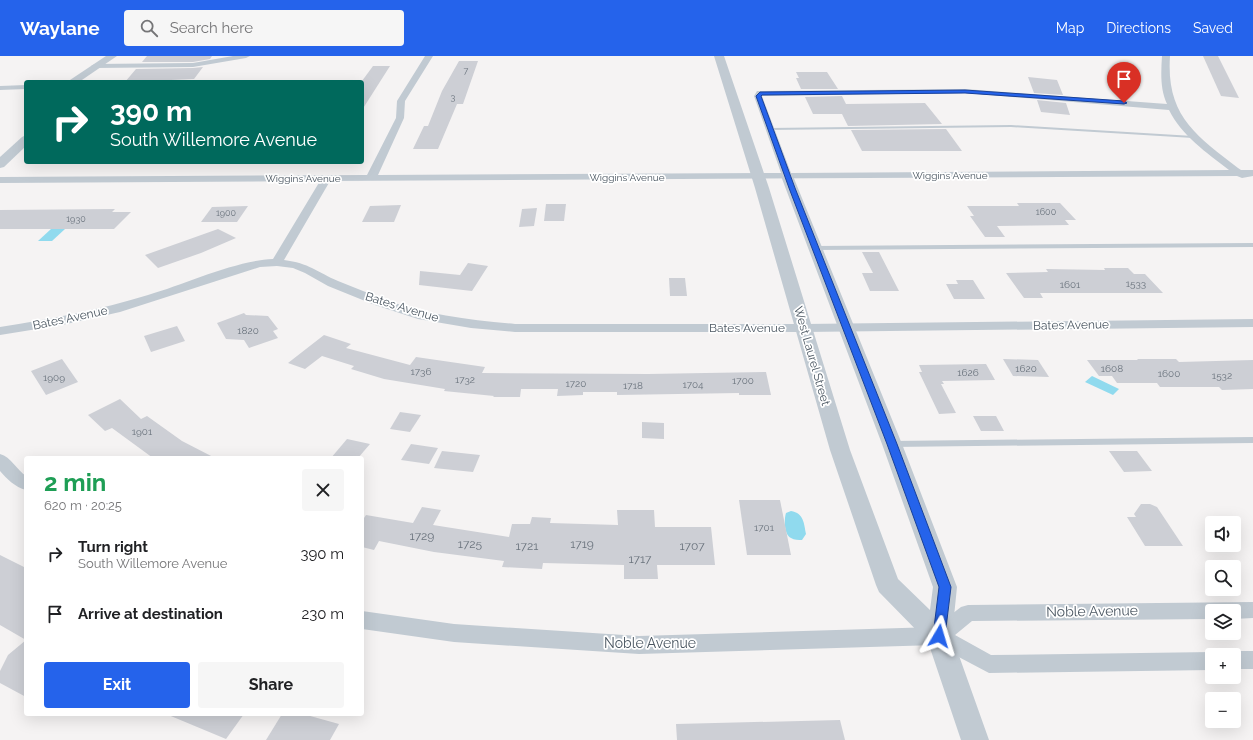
<!DOCTYPE html>
<html lang="en">
<head>
<meta charset="utf-8">
<style>
	body { margin:0; font-family:Raleway,sans-serif; background:#f6f6f6; color:#202124; height:100vh; display:flex; flex-direction:column; font-size:15px; white-space:nowrap }
	* { box-sizing:border-box; margin:0 }
	p { font-size:13px; color:#757577 }
	.icon { flex:none; width:22px; height:22px; fill:none; stroke:currentColor; stroke-width:2; stroke-linecap:round; stroke-linejoin:round }
	.map { position:relative; flex:1; overflow:hidden }
	.details { position:absolute; left:24px; top:400px; width:340px; height:260px; display:flex; flex-direction:column; background:#fff; border-radius:4px; box-shadow:0 4px 16px #0002 }
	.details>* { flex:none }
	.hud { position:absolute; left:24px; top:24px; width:340px; height:84px; border-radius:4px; box-shadow:0 4px 16px #0002; background:#00695c; color:#fff; overflow:hidden }
	.tools { position:absolute; left:1205px; top:460px; display:grid; gap:8px }
	.tools a { display:grid; place-items:center; width:36px; height:36px; border-radius:4px; background:#fff; box-shadow:0 4px 16px #0002; font-size:20px }
	.pin { position:absolute; display:grid; place-items:center; width:34px; height:34px; color:#fff; margin:-41px -17px; border-radius:50% 50% 50% 0; rotate:-45deg; box-shadow:0 0 4px #0007 }
	.pin .icon { rotate:45deg }
	.me { position:absolute; width:44px; margin:-22px; rotate:7deg; stroke-linejoin:round; filter:drop-shadow(0 0 3px #0008) }
	.turn { display:flex; align-items:center; gap:14px; height:84px; padding:0 20px; font-size:18px }
	.turn .icon { width:52px; height:52px; stroke-width:2.5 }
	.turn b { display:block; font-size:28px; line-height:34px }
	.round { display:grid; place-items:center; flex:none; width:42px; height:42px; border-radius:4px; background:#f6f6f6 }
	.headline { display:flex; align-items:center; justify-content:space-between; height:68px; padding:0 20px }
	h1 { font-size:24px; font-weight:700; line-height:30px; color:#1e9e55 }
	.action { display:flex; gap:8px; margin-top:auto; padding:8px 20px }
	.action a { flex:1; height:46px; border-radius:4px; background:#2563eb; color:#fff; font-size:16px; font-weight:700; line-height:46px; text-align:center }
	.action a+a { background:#f6f6f6; color:#202124 }
	ul { padding:0; list-style:none }
	li { display:flex; align-items:center; gap:12px; height:60px; padding:0 20px }
	li div { flex:1 }
	li b { display:block; font-size:15px }
	li em { font-style:normal }
	header { display:flex; align-items:center; gap:24px; box-sizing:border-box; height:56px; padding:0 20px; background:#2563eb; color:#fff }
	header strong { font-size:19px }
	nav { display:flex; gap:22px; margin-inline-start:auto; font-size:14px }
	.search { width:280px; height:36px; background:#f6f6f6; display:flex; align-items:center; gap:10px; box-sizing:border-box; padding:0 14px; border-radius:4px; color:#757577; font-size:15px }
	.map>svg:first-child { display:block }
</style>
</head>
<body>
<header>
<strong>Waylane</strong>
<div class="search"><svg class="icon" aria-label="search" viewBox="0 0 24 24"><circle cx="10" cy="10" r="6"/><path d="M15 15l6 6"/></svg>Search here</div>
<nav><a>Map</a><a>Directions</a><a>Saved</a></nav>
</header>
<div class="map">
<svg width="1253" height="684" viewBox="0 0 1253 684">
	<rect width="100%" height="100%" fill="#f5f3f3"/>
	<g fill="#90daee">
		<polygon points="51,173 65,173 52,185 38,185"/>
		<polygon points="1092,320 1119,333 1113,339 1085,326"/>
		<path d="M791,455C804,457 804,468 806,478L802,484C799,484 794,484 791,482C784,479 784,463 786,457Z"/>
	</g>
	<g fill="#cdcfd5">
		<polygon points="147,0 212,0 210,3 193,6 142,6"/>
		<polygon points="1203,0 1218,0 1239,42 1221,40"/>
		<polygon points="459,5 478,5 463,48 457,48 438,93 413,93 424,70 428,70 442,35"/>
		<polygon points="373,10 390,10 362,54 362,25"/>
		<polygon points="203,11 194,23 125,26 136,13 193,12"/>
		<polygon points="796,16 827,16 838,33 801,33 796,22 799,22"/>
		<polygon points="1028,21 1057,24 1063,39 1034,37"/>
		<polygon points="842,40 846,48 925,47 942,68 848,70 842,58 813,58 805,41"/>
		<polygon points="1037,44 1066,47 1070,59 1041,56"/>
		<polygon points="946,73 962,95 862,95 851,74"/>
		<polygon points="1017,147 1060,147 1076,164 1065,164 1069,169 997,170 1005,181 985,181 970,160 974,160 967,150 1019,150"/>
		<polygon points="546,148 566,148 564,165 544,165"/>
		<polygon points="401,149 394,166 362,166 370,150"/>
		<polygon points="248,150 237,166 201,166 212,151"/>
		<polygon points="537,152 534,170 519,171 522,153"/>
		<polygon points="115,153 112,156 131,156 114,173 0,173 0,154"/>
		<polygon points="218,173 236,182 201,197 158,212 145,199"/>
		<polygon points="862,196 879,196 899,235 870,235 862,217 873,217"/>
		<polygon points="468,207 488,210 472,235 419,229 420,215 460,219"/>
		<polygon points="1104,212 1128,212 1134,218 1145,218 1163,237 1040,237 1043,242 1024,242 1006,217 1048,216 1046,213 1105,214"/>
		<polygon points="669,222 685,222 687,240 670,240"/>
		<polygon points="956,224 973,224 985,243 954,243 946,228 958,228"/>
		<polygon points="244,257 246,259 268,260 278,273 273,275 278,282 249,292 244,284 226,283 217,267"/>
		<polygon points="177,270 185,285 151,296 144,280"/>
		<polygon points="324,279 351,288 346,292 410,309 416,301 485,311 482,317 648,318 766,316 771,339 739,339 739,337 617,339 617,336 583,336 583,339 557,340 558,333 521,333 520,341 493,341 494,340 444,335 445,333 384,323 351,313 354,310 322,300 305,313 288,307"/>
		<polygon points="62,303 78,326 46,339 31,315"/>
		<polygon points="1003,303 1038,304 1049,321 1013,320"/>
		<polygon points="1137,303 1176,303 1179,306 1253,304 1253,333 1222,334 1219,331 1160,331 1157,327 1117,327 1112,320 1099,320 1087,304 1138,304"/>
		<polygon points="986,308 995,324 942,325 944,328 941,328 956,357 939,358 919,316 922,316 919,309"/>
		<polygon points="120,343 141,363 147,360 182,385 215,402 153,402 112,372 105,375 88,359"/>
		<polygon points="400,356 421,359 410,376 390,373"/>
		<polygon points="973,360 996,360 1004,375 981,375"/>
		<polygon points="642,366 664,367 664,383 642,382"/>
		<polygon points="347,383 370,388 358,402 331,402"/>
		<polygon points="411,388 438,392 429,408 401,404"/>
		<polygon points="442,395 480,399 473,416 434,412"/>
		<polygon points="1109,395 1137,395 1152,415 1124,416"/>
		<polygon points="739,444 780,444 791,499 747,499"/>
		<polygon points="1141,448 1150,448 1157,451 1183,490 1145,490 1127,461 1136,461 1134,458"/>
		<polygon points="422,451 441,454 433,469 509,481 512,468 530,468 532,461 551,462 550,467 618,469 617,454 654,454 655,471 711,471 715,509 657,509 658,523 624,523 624,509 543,507 542,513 502,511 504,505 434,496 379,485 374,494 362,491 362,465 366,459 413,467"/>
		<polygon points="0,499 26,512 26,641 0,627 0,615 8,599 26,584 0,569"/>
		<polygon points="166,658 244,658 226,683"/>
		<polygon points="282,658 303,658 339,668 330,684 266,684"/>
		<polygon points="840,664 845,684 677,684 676,668"/>
	</g>
	<g fill="none" stroke-linecap="round" stroke-linejoin="round">
		<g fill="#c1cad2" fill-rule="evenodd">
			<polygon points="1011,69 1193,80 1195,81 1193,82 1011,71 770,74 768,73 770,72"/>
			<polygon points="1253,187 1253,191 815,194 812,192 815,190"/>
			<polygon points="1253,381 1253,387 892,391 889,390 888,388 889,386 892,385"/>
		</g>
		<g fill="#c1cad2" fill-rule="evenodd">
			<polygon points="233,0 250,0 246,2 193,11 95,12 91,10 95,8 193,7"/>
			<path d="M425,0H433L405,45L404,62L378,119L781,117L754,40L757,35L965,33L1167,48C1160,33 1161,16 1162,0H1170C1166,59 1195,79 1238,112L1241,114H1253V120L1242,122L1237,120L330,125L284,204C309,207 317,216 338,225C353,231 368,237 383,243C426,259 470,264 515,268H804L1253,263V271L804,276H515L471,272L418,263L375,249L328,230L305,217L293,212L277,210L260,211L120,256L62,269L0,279V271C50,263 100,254 148,239C186,228 234,205 273,203L320,125L0,127V121L367,119L396,62L397,45ZM965,37L1169,54C1181,79 1207,97 1229,114L791,117L762,40Z"/>
			<polygon points="26,29 26,33 0,34 0,30"/>
			<path d="M0,398C11,401 17,414 26,420V434C15,431 7,423 0,415Z"/>
			<polygon points="1253,546 1253,562 1234,563 1234,555 1212,555 1212,563 972,565 955,579 991,599 1212,596 1220,599 1212,599 1212,614 989,617 936,589 639,598 454,586 362,573 362,555 454,568 639,580 935,571 961,551 968,549"/>
			<polygon points="1234,595 1253,595 1253,613 1234,613 1234,599 1226,599"/>
		</g>
		<g fill="#c1cad2" fill-rule="evenodd">
			<polygon points="106,0 117,0 79,26 67,26"/>
			<polygon points="714,0 724,0 769,132 850,394 898,523 930,554 933,531 882,388 781,120 782,117 792,117 793,120 902,388 957,531 952,580 989,684 961,684 928,586 879,536 876,529 830,394 755,132"/>
			<polygon points="26,79 26,90 4,111 0,112 0,101 22,81"/>
		</g>
	</g>
	<polygon fill="#2563eb" stroke="#184099" points="965,34 1124,45 1127,47 1124,48 965,37 762,39 761,40 795,132 897,388 951,531 945,580 944,583 939,585 935,583 933,580 939,531 887,388 789,132 756,40 760,36"/>
	<g text-anchor="middle" stroke-width="3.5" stroke-linejoin="round" paint-order="stroke">
		<g font-size="9" fill="#6b747e">
			<text x="466" y="18">7</text>
			<text x="453" y="44">3</text>
			<text x="1046" y="159">1600</text>
			<text x="226" y="160">1900</text>
			<text x="76" y="166">1930</text>
		</g>
		<g font-size="10" fill="#4a5661" stroke="#fff">
			<text x="950" y="123">Wiggins Avenue</text>
			<text x="627" y="125">Wiggins Avenue</text>
			<text x="303" y="126">Wiggins Avenue</text>
		</g>
		<g font-size="10" fill="#6b747e">
			<text x="1136" y="231">1533</text>
			<text x="1070" y="232">1601</text>
			<text x="248" y="278">1820</text>
			<text x="1026" y="316">1620</text>
			<text x="1112" y="316">1608</text>
			<text x="421" y="319">1736</text>
			<text x="968" y="320">1626</text>
			<text x="1169" y="321">1600</text>
			<text x="1222" y="323">1532</text>
			<text x="54" y="325">1909</text>
			<text x="465" y="327">1732</text>
			<text x="743" y="328">1700</text>
			<text x="576" y="331">1720</text>
			<text x="693" y="332">1704</text>
			<text x="633" y="333">1718</text>
			<text x="142" y="379">1901</text>
			<text x="764" y="475">1701</text>
		</g>
		<g font-size="12" fill="#4a5661" stroke="#fff">
			<text transform="translate(402 251) rotate(17)" y="4">Bates Avenue</text>
			<text transform="translate(70 262) rotate(-12)" y="4">Bates Avenue</text>
			<text transform="translate(1071 269) rotate(-1)" y="4">Bates Avenue</text>
			<text x="747" y="276">Bates Avenue</text>
			<text transform="translate(812 300) rotate(74)" y="4">West Laurel Street</text>
		</g>
		<g font-size="12" fill="#6b747e">
			<text x="422" y="484">1729</text>
			<text x="470" y="492">1725</text>
			<text x="582" y="492">1719</text>
			<text x="527" y="494">1721</text>
			<text x="692" y="494">1707</text>
			<text x="640" y="507">1717</text>
		</g>
		<g font-size="14" fill="#4a5661" stroke="#fff">
			<text transform="translate(1092 555) rotate(-1)" y="5">Noble Avenue</text>
			<text x="650" y="592">Noble Avenue</text>
		</g>
	</g>
</svg>
<div class="tools">
<a><svg class="icon" aria-label="sound" viewBox="0 0 24 24"><path d="M4 9h4l5-4v14l-5-4H4zM17 9q2 3 0 6"/></svg></a>
<a><svg class="icon" aria-label="search" viewBox="0 0 24 24"><circle cx="10" cy="10" r="6"/><path d="M15 15l6 6"/></svg></a>
<a><svg class="icon" aria-label="layers" viewBox="0 0 24 24"><path d="M12 4l9 5-9 5-9-5zM3 14l9 5 9-5"/></svg></a>
<a>+</a>
<a>−</a>
</div>
<div class="pin" style="left:1124px;top:47px;background:#d93025"><svg class="icon" aria-label="arrive" viewBox="0 0 24 24"><path d="M6 21V4h12l-3 4 3 4H6"/></svg></div>
<svg class="me" style="left:939px;top:580px" viewBox="-20 -20 40 40"><path d="M0-17L14 15 0 8-14 15z" fill="#2563eb" stroke="#fff" stroke-width="4"/></svg>
<div class="hud">
<div class="turn"><svg class="icon" aria-label="right" viewBox="0 0 24 24"><path d="M7 20v-9h11M14 6l5 5-5 5"/></svg><div><b>390 m</b>South Willemore Avenue</div></div>
</div>
<section class="details">
<div class="headline"><div><h1>2 min</h1><p>620 m · 20:25</p></div><a class="round"><svg class="icon" aria-label="close" viewBox="0 0 24 24"><path d="M6 6l12 12M18 6L6 18"/></svg></a></div>
<ul>
<li><svg class="icon" aria-label="right" viewBox="0 0 24 24"><path d="M7 20v-9h11M14 6l5 5-5 5"/></svg><div><b>Turn right</b><p>South Willemore Avenue</p></div><em>390 m</em></li>
<li><svg class="icon" aria-label="arrive" viewBox="0 0 24 24"><path d="M6 21V4h12l-3 4 3 4H6"/></svg><div><b>Arrive at destination</b></div><em>230 m</em></li>
</ul>
<div class="action"><a>Exit</a><a>Share</a></div>
</section>
</div>
</body>
</html>
